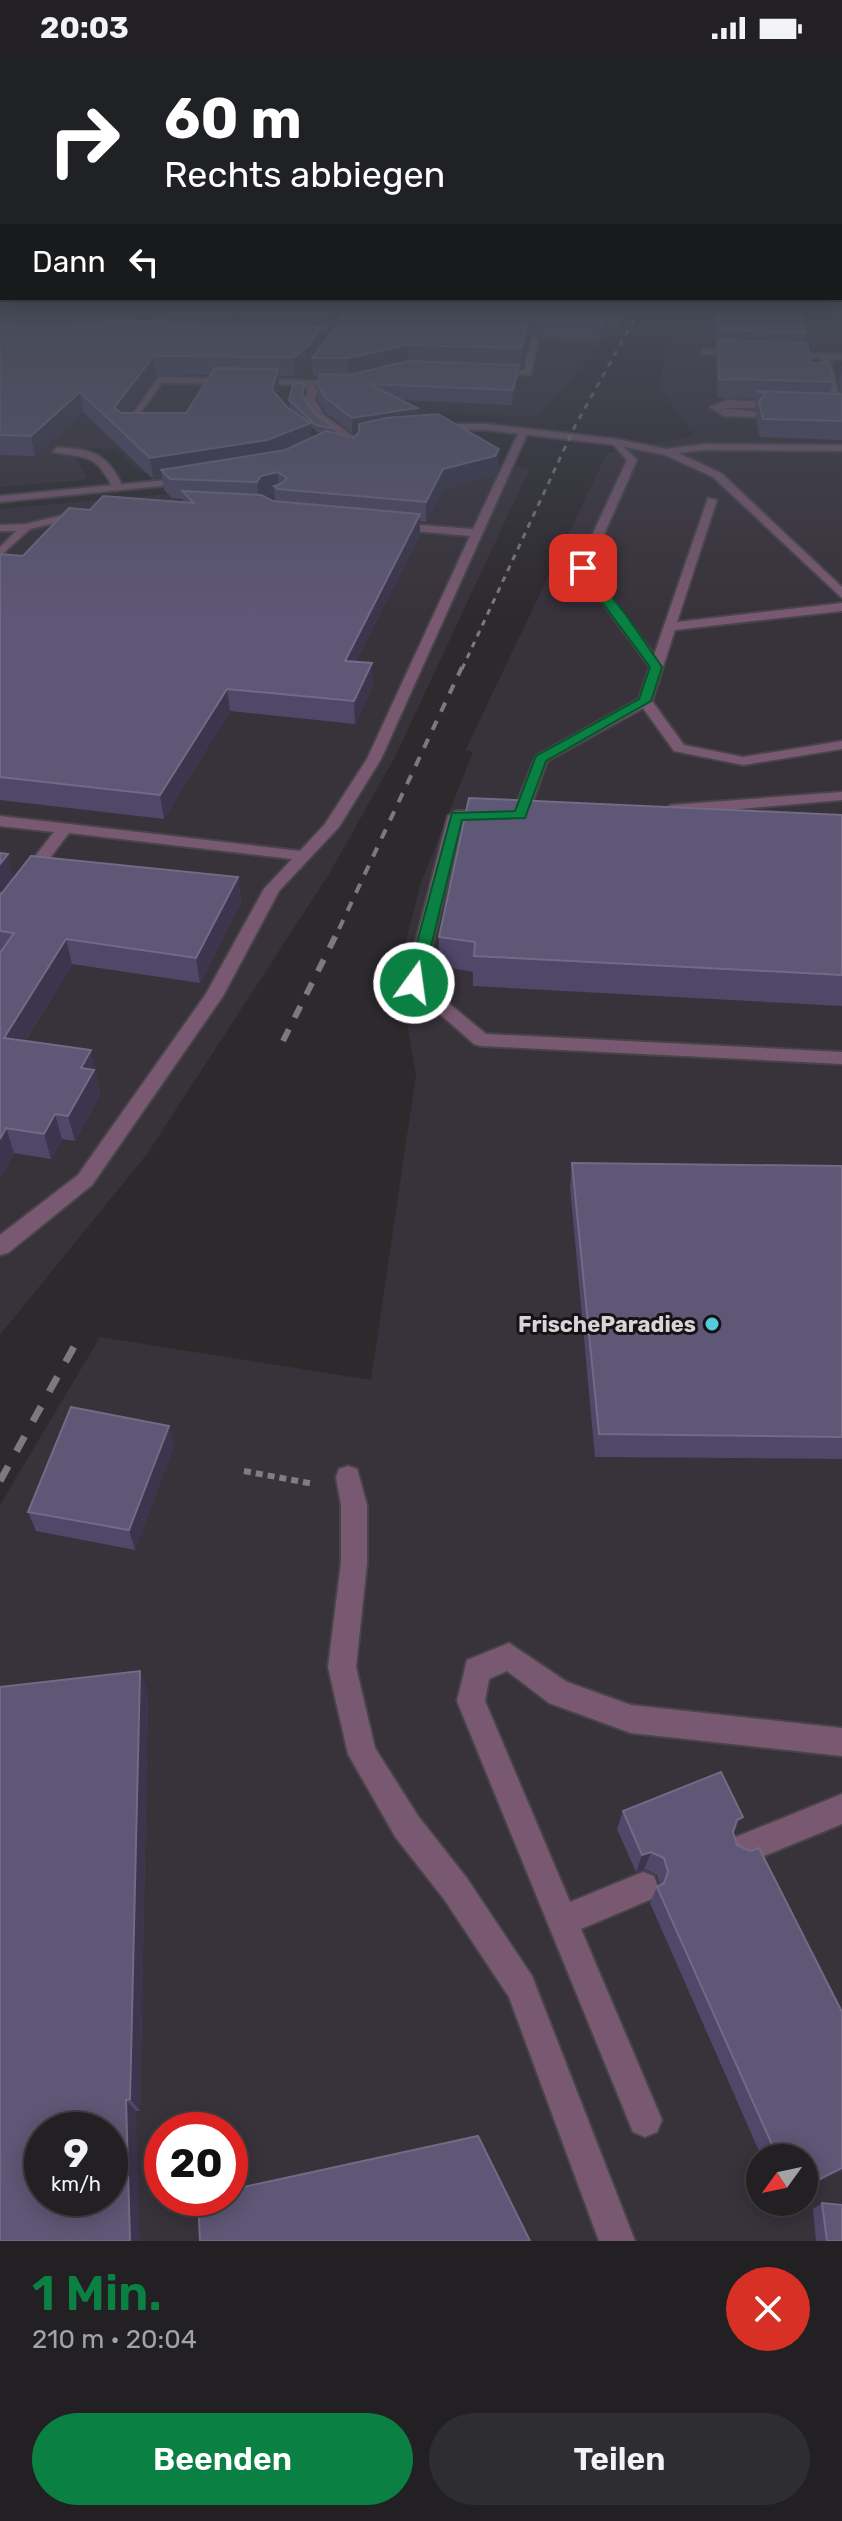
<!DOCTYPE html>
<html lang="de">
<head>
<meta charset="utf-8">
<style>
	body { margin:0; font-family:Rubik,sans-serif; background:#2e2d2f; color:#f1f3f6; height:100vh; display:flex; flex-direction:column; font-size:30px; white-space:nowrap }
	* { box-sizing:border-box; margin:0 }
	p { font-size:26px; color:#a2a3a5 }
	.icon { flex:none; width:44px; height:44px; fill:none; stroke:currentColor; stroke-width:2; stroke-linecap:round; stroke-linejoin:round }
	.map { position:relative; height:2185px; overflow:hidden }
	.side { display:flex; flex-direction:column; background:#222022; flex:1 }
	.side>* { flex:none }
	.top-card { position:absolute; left:0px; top:0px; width:842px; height:244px; box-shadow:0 4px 20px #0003,0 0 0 2px #3f3e40; background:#202124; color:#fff; overflow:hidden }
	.needle { width:52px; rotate:237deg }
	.fabs { position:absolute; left:746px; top:2088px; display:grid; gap:16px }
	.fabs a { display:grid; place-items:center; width:72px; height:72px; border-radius:50%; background:#222022; box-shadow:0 4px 20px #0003,0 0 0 2px #3f3e40; font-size:40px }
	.speed { position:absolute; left:24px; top:2056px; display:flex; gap:16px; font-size:40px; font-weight:700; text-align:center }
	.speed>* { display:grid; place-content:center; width:104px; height:104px; border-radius:50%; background:#222022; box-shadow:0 4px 20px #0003,0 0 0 2px #3f3e40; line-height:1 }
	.speed small { font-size:20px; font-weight:400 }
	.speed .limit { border:12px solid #d22; background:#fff; color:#111 }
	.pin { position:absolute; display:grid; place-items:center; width:68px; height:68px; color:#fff; margin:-34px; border-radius:16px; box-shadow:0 4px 12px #0006 }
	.me { position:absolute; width:88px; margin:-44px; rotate:14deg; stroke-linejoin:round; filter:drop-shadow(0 0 6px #0008) }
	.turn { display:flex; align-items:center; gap:28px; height:168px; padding:0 32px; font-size:36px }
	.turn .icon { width:104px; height:104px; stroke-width:2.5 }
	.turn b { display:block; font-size:56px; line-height:68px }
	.then { display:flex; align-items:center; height:76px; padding:0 32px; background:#0003; gap:16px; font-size:30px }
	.round { display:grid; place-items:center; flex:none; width:84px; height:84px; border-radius:42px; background:#2e2d2f }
	.summary { display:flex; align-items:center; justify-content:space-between; height:136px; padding:0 32px }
	h1 { font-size:48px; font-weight:600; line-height:60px; color:#0b8043 }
	.button { display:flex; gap:16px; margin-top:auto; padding:16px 32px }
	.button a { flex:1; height:92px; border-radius:48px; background:#0b8043; color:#fff; font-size:32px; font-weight:600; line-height:92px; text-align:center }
	.button a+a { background:#2e2d2f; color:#f1f3f6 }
	.status { display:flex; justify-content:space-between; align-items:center; height:56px; padding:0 40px; background:#222022; direction:ltr }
	.status svg { height:22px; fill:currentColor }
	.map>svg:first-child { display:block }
</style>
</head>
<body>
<div class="status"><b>20:03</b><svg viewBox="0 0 49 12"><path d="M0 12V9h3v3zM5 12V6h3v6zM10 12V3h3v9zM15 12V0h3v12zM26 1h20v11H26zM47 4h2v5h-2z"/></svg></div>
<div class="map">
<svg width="842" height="2185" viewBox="0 0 842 2185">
	<rect width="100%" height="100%" fill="#2d2a2e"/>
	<g fill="#38323b" fill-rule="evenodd">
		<polygon points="0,253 631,253 538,361 443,356 358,362 336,352 270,354 152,418 141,416 116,393 85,392 76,402 87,421 82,424 0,431"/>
		<path d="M670,253H842V2185H0V1449L100,1281L371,1324L416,1019L398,914L421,827L473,696L465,695L607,397L694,380L660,333ZM42,2074H110V2142H42ZM162,2074H230V2142H162ZM760,2102H804V2146H760Z"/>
		<polygon points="496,409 530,412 395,701 329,818 147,1098 0,1279 0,453"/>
	</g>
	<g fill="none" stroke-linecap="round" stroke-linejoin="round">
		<g stroke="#484549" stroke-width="4">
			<g id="lane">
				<polygon points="535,280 539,283 531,319 491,318 494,313 524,314 531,283"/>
				<polygon points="703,293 741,294 745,297 741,300 700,298"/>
				<polygon points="782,297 842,298 842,304 830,303 841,349 833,347 821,302 785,302"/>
				<polygon points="159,321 346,325 343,330 313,329 318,333 315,344 323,358 354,381 357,395 352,398 341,395 341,391 347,390 346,384 316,362 305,344 308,334 301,329 162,327 132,368 138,369 138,373 122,373"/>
				<polygon points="726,344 782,346 787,349 782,352 722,352 758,356 755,361 724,360 710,351"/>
				<polygon points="520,374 528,376 381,703 339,771 279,835 223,940 92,1129 8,1197 0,1199 0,1179 78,1119 206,938 264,833 292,803 69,777 6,860 0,861 0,845 54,776 0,770 0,760 300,795 325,768 367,703 470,480 393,473 387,470 393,467 473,473"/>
				<polygon points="616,383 637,404 589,512 654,599 708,442 717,444 677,566 842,547 842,555 675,574 652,645 684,689 743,701 842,685 842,693 743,709 679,696 674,695 643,652 547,705 528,759 525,762 515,762 512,759 536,700 639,643 650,611 577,512 627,404 611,386"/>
				<path d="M57,391C95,394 107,397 124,433L115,435C95,398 93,403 53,396Z"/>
				<polygon points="83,454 88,457 87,459 30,473 0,500 0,491 16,475 0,475 0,469 26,468"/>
				<polygon points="842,736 842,744 671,759 663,754 671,749"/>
				<polygon points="491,754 499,759 496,762 463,764 423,926 486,978 842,996 842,1008 481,990 474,988 405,927 448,760 456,755"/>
				<polygon points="509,1587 567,1626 631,1649 842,1672 842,1700 631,1677 549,1647 507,1615 489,1623 485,1645 570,1846 643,1816 654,1820 658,1831 654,1842 581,1873 662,2064 657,2076 645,2081 633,2076 457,1645 467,1604"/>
				<polygon points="842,1738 842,1768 742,1809 731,1805 727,1794 731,1783"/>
			</g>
		</g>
		<g stroke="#484549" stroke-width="4">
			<g id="street">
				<polygon points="432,368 487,368 616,383 666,393 705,388 842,389 842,395 705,394 678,397 721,417 842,531 842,542 713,421 665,399 616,389 487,374 429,373"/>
				<polygon points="187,422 191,423 191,427 0,446 0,440"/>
				<polygon points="348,1410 357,1413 367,1449 367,1507 356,1611 375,1692 418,1760 466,1821 532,1920 635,2185 599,2185 509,1941 444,1843 396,1782 348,1698 328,1611 341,1507 341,1449 336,1421 339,1413"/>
			</g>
		</g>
		<polyline stroke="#817e82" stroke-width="6" stroke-dasharray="7 5" stroke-linecap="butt" points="244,1415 314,1428"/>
		<use href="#lane" fill="#795971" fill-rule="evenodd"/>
		<use href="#street" fill="#795971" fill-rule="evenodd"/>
		<polyline stroke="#7c7a7d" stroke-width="3" stroke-dasharray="6 6" stroke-linecap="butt" points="462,613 575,370 640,253"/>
		<polyline stroke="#7c7a7d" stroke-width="4" stroke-dasharray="10 10" stroke-linecap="butt" points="339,873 462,611"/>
		<polyline stroke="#7c7a7d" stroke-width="6" stroke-dasharray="13 13" stroke-linecap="butt" points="283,985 340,871"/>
		<polyline stroke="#7c7a7d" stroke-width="7" stroke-dasharray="17 17" stroke-linecap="butt" points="0,1425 76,1287"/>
	</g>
	<g fill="#4f4869" fill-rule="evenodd">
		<path d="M0,253H152L144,266H152L151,256L241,253L233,268L243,269L242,258L338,253L327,278H321L322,289L339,267L344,253H629L619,270H608L599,285L542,283L535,277L527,283L521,311H519L518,323L512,349L401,344L417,360L498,412L495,419L443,433L426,466L420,465V478L356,606L373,630L355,668L230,655L164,763L0,744V498L23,500L90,454L183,446V443L172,442L164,434L162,421L153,423L83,356L35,400L0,399ZM59,256L60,263H52ZM312,304L313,321H319L318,329V344L325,356L352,377L359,376L353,382L336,377V373L314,357L303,341L304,335L289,344V351L295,357L288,352L277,340L279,332L278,320H295ZM156,319H210L186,357H128ZM311,371L317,376L321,377L311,382ZM274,437L275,445L263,440Z"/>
		<polygon points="715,253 800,253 805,277 803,287 811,307 833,326 830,337 841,338 839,326 842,309 842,384 760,381 756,364 758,355 754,354 756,342 717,342 716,302 717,290 715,290"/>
		<polygon points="842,759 842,950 473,930 473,916 439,910 439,881"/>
		<polygon points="0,797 14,822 238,821 241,845 200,927 72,908 25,985 97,1019 96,1022 100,1039 75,1085 62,1083 51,1103 14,1097 0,1122"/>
		<polygon points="572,1107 842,1110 842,1403 595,1401 570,1131"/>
		<polygon points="169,1370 174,1390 135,1494 36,1475 28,1456"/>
		<polygon points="148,1636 140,2055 136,2055 0,2185"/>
		<polygon points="623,1755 734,1779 737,1789 842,1956 842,2115 804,2133 804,2102 762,2102 650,1847 657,1831 660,1829 657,1819 644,1813 636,1816 617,1773"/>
		<polygon points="822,2147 842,2185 816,2185 813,2153"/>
	</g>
	<g fill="#3b354d">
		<polygon points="42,253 61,253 58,254 59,256 45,271"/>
		<polygon points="137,253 152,253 138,273 136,255"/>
		<polygon points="230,253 241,253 229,276 228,258"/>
		<polygon points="330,253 338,253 327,278 326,260"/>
		<polygon points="610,253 608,270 599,285 601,267"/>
		<polygon points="621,253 629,253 619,270"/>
		<polygon points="536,259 535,277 527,283 521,311 522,292 528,265"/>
		<polygon points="321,271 322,289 311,306 295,320 294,301"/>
		<polygon points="408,289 408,307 349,321 348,302"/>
		<polygon points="154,300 156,319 117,372 114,352"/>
		<polygon points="519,309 518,323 512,349 513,334"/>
		<polygon points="278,313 279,332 274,354 272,334"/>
		<polygon points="80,336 83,356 35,400 31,380"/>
		<polygon points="417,352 417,367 352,377 352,362"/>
		<polygon points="311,367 312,387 268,404 161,414 162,421 153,423 150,402"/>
		<polygon points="499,393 498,412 495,419 443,433 426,466 426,446 443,413"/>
		<polygon points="278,416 279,433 274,430 274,437 262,440 259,446 257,426 261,420"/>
		<polygon points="420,458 420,478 346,627 345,605"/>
		<polygon points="372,607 373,630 355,668 354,645"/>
		<polygon points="227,633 230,655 164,763 160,739"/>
		<polygon points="8,798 14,822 0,841 0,808"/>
		<polygon points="238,821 241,845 200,927 196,902"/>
		<polygon points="66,883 72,908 11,1007 4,982"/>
		<polygon points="91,994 97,1019 96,1022 100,1039 75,1085 68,1060 81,1012"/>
		<polygon points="55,1058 62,1083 51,1103 44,1078"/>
		<polygon points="6,1072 14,1097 0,1122 0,1083"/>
		<polygon points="169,1370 174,1390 135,1494 129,1474"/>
		<polygon points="140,1615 148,1636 140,2055 130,2043"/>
		<polygon points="743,1761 734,1778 728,1782 737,1764"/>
		<polygon points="651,1796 644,1813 636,1816 642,1799"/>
		<polygon points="126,2044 136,2055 140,2185 130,2185"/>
		<polygon points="842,2112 842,2115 804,2133 804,2131"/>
	</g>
	<g fill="#5e5775" stroke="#716b85" stroke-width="2" fill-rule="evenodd">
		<polygon points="58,253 137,253 136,255"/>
		<polygon points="153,253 230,253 228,258 151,256"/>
		<polygon points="245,253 330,253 326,260 242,258"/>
		<polygon points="344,253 609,253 601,267 543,265 536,259 528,265 522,292 408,289 348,302 312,302 339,267"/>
		<polygon points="717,253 800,253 805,277 718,274"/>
		<polygon points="0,261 321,271 310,288 294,301 154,300 114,352 122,357 186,357 215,312 278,313 272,334 288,352 311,367 267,384 150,402 80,336 31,380 0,379"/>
		<polygon points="718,284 807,287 811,307 828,308 833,326 737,323 719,324"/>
		<polygon points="408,305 519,309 513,334 369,328 417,352 352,362 325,341 318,329 320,318 349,319"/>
		<polygon points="300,326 304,329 302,339 314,357 336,373 316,369 289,344 293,329"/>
		<polygon points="757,335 842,338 842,365 763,363 759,345 766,338"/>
		<polygon points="438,358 499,393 495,400 443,413 426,446 278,433 274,430 283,427 287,422 278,416 261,420 257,426 170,423 161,414 285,394 326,375 353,382 359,376 359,368 386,362"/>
		<polygon points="182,435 261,439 273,445 420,458 345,605 372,607 354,645 227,633 160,739 0,721 0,498 23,500 69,452 90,454 103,440 194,447"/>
		<polygon points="469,742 842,759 842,919 474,900 475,886 439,881"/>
		<polygon points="0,797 8,798 0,808"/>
		<polygon points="31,800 238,821 196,902 66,883 4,982 91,994 81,1012 94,1014 68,1060 55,1058 44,1078 6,1072 0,1083 0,897 14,877 0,875 0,838 2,837"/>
		<polygon points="572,1107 842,1110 842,1381 599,1378"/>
		<polygon points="71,1351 169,1370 129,1474 28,1456"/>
		<path d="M140,1615L130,2043L126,2044L130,2185H0V1631ZM42,2074H110V2142H42Z"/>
		<polygon points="721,1716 743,1761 737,1764 733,1776 737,1789 750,1795 759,1792 842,1956 842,2112 804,2131 804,2102 778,2102 657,1831 664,1827 668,1816 664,1802 651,1796 642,1799 623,1755"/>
		<polygon points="478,2080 530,2185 200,2185 198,2142 230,2142 230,2134"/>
		<polygon points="822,2147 842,2149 842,2185 827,2185"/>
	</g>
	<linearGradient id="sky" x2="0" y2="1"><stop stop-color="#191719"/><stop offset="0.45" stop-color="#464a57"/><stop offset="1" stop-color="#464a57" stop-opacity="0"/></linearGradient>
	<rect width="842" height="559" fill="url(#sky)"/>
	<polygon fill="#0b8043" stroke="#07532c" stroke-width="2" points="579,510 587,510 626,559 662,611 651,645 546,705 525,762 462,764 422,927 420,930 408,930 406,927 452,757 515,755 536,700 639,643 650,611 579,515"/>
	<circle fill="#55cadf" stroke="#151315" stroke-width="3" cx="712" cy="1268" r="8"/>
	<g text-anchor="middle" stroke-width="6" stroke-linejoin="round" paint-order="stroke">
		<g font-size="22" font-weight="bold" fill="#d7d5d8" stroke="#151315" text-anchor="end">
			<text x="696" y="1276">FrischeParadies</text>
		</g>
	</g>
</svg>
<div class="fabs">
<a><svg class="needle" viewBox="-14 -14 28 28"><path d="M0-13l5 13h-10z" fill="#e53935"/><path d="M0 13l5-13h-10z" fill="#a2a3a5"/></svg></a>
</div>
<div class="speed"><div>9<small>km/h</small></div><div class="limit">20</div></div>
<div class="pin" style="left:583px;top:512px;background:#d93025"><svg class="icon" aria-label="arrive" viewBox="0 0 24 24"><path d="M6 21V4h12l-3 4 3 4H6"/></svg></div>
<svg class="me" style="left:414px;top:927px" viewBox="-20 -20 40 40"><circle r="17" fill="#0b8043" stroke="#fff" stroke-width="3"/><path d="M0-11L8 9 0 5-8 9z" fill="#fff"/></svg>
<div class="top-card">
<div class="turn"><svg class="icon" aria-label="right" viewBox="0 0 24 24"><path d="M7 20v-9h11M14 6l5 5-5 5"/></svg><div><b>60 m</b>Rechts abbiegen</div></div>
<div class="then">Dann<svg class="icon" aria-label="left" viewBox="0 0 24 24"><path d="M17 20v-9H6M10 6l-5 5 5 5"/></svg></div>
</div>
</div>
<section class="side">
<div class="summary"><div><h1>1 Min.</h1><p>210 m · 20:04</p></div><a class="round" style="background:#d93025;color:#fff"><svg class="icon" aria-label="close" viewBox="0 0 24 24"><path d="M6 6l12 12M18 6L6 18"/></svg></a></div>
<div class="button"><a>Beenden</a><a>Teilen</a></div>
</section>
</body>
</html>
